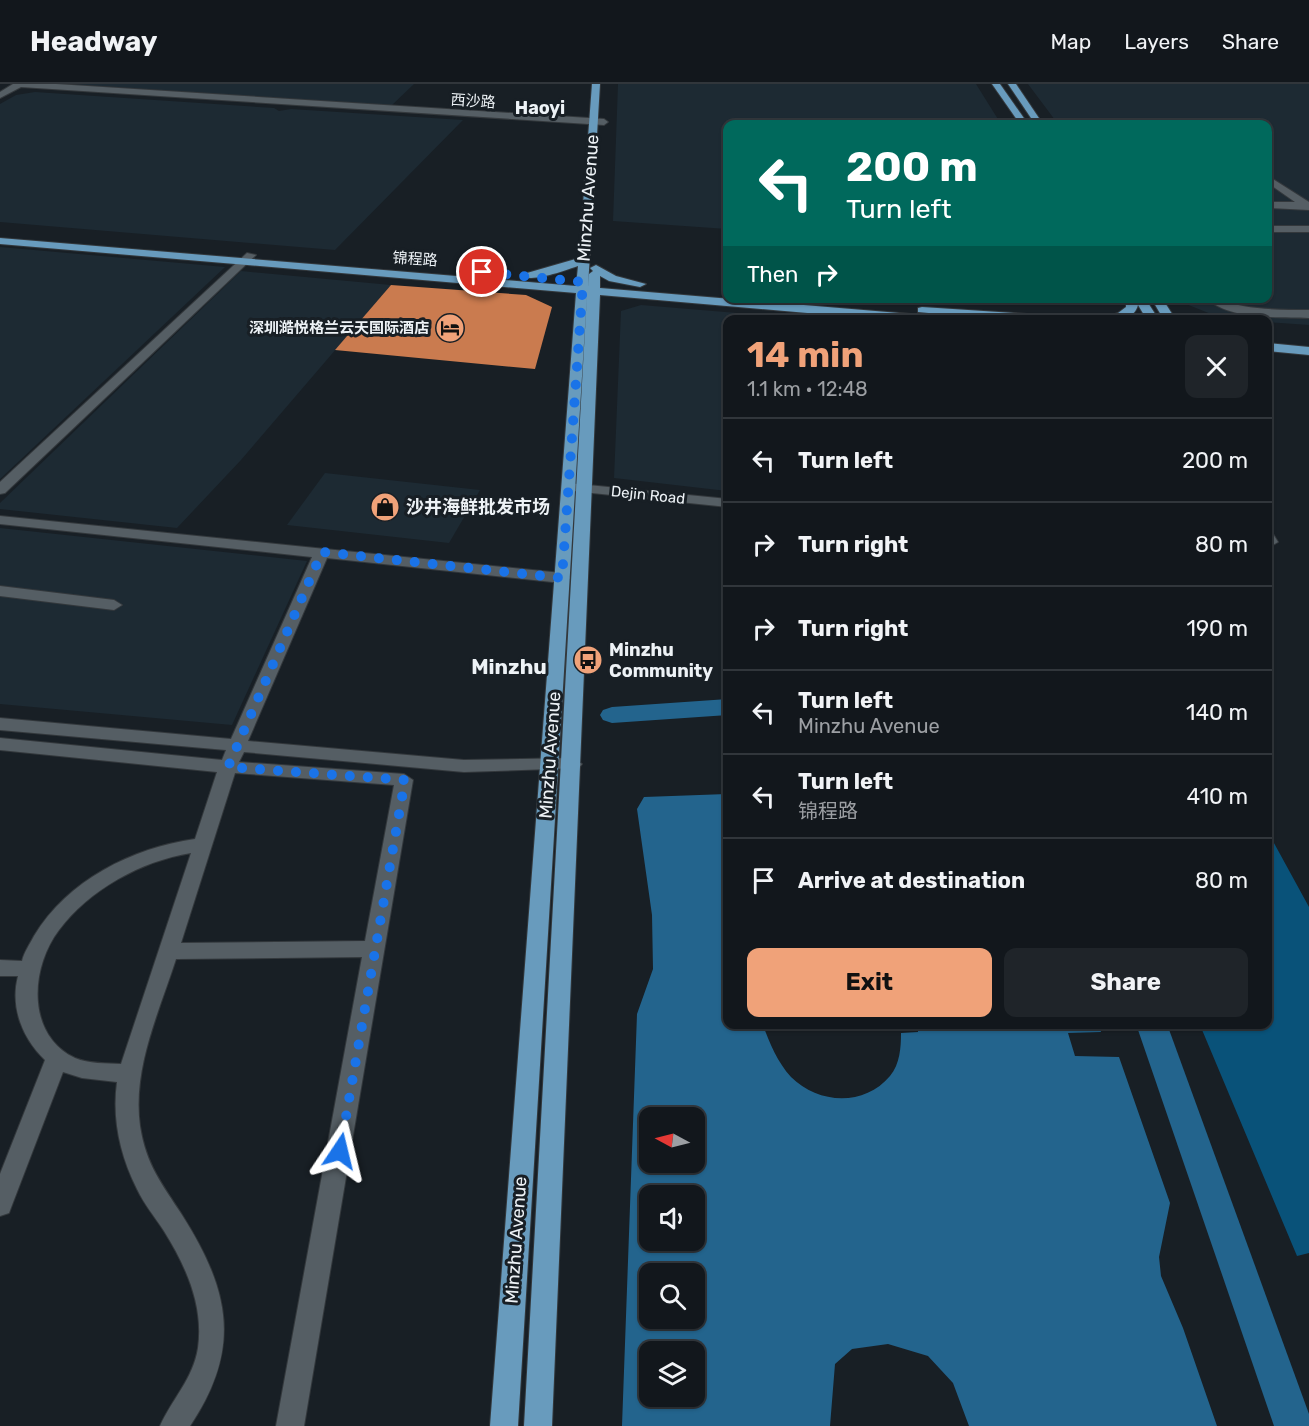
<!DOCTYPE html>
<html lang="en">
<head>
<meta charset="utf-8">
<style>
	body { margin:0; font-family:Rubik,"Noto Sans SC",sans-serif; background:#1f2429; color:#f1f3f6; height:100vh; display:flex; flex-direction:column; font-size:22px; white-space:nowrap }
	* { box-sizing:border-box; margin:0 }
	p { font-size:20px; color:#9c9fa3 }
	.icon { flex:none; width:33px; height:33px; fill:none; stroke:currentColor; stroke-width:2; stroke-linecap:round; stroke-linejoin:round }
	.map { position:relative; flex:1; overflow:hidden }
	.panel { position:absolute; left:723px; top:231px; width:549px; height:714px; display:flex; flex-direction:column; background:#12171c; border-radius:12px; box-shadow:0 2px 4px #0004,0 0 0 2px #31363b }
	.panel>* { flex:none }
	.top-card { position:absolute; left:723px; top:36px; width:549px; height:183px; border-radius:12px; box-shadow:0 2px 4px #0004,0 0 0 2px #31363b; background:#00695c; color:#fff; overflow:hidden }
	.needle { width:39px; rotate:277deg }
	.tools { position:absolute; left:639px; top:1023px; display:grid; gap:12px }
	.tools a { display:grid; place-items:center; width:66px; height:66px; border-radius:12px; background:#12171c; box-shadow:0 2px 4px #0004,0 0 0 2px #31363b; font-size:30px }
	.pin { position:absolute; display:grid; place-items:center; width:51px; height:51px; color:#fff; margin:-26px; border:3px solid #fff; border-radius:50%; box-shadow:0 2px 6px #0007 }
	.me { position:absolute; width:66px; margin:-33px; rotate:10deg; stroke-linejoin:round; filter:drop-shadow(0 0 4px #0008) }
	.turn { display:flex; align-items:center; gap:21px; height:126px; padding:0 24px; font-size:27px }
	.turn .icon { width:78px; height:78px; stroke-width:2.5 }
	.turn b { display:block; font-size:42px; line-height:51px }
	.then { display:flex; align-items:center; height:57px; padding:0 24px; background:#0003; gap:12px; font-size:22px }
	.round { display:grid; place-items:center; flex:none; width:63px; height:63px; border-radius:12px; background:#1f2429 }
	.headline { display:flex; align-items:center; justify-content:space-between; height:102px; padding:0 24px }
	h1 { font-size:36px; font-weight:700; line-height:45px; color:#f0a279 }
	.button { display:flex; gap:12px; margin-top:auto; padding:12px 24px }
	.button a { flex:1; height:69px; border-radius:12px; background:#f0a279; color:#111; font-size:24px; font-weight:700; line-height:69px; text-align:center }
	.button a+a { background:#1f2429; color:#f1f3f6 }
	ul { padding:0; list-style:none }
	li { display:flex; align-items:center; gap:18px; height:84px; padding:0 24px; border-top:2px solid #31363b }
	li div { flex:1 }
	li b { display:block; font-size:22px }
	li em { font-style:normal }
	header { display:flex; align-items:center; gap:36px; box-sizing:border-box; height:84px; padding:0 30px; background:#12171c; border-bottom:2px solid #31363b }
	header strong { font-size:28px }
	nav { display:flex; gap:33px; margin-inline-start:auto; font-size:21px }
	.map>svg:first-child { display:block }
</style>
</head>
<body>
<header>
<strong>Headway</strong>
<nav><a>Map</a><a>Layers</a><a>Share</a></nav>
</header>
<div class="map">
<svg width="1309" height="1342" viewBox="0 0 1309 1342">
	<rect width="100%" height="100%" fill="#181f25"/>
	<g fill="#1d2a33">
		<polygon points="70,0 414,0 392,21"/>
		<polygon points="618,0 976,0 1001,40 728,40 727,145 613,137"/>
		<polygon points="1028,0 1309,0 1309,241 1268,238 1268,236 1221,234 1186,220 1181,215 1268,214 1268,40 1058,40"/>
		<polygon points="35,8 274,24 279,27 291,25 463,36 335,166 0,138 0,20 16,11"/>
		<polygon points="0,163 225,183 0,395"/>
		<polygon points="241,187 391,201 241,376 177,444 0,425 0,419"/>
		<polygon points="641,221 807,235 728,236 727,407 614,394 621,227"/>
		<polygon points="325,389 480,406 449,459 287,441"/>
		<polygon points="0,444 307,477 232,641 0,620"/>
	</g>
	<polygon fill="#095279" points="1268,748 1309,823 1309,1169 1297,1172 1200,941 1268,940"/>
	<path fill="#23648d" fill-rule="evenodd" d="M727,710L728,940L763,941C769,958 778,979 791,993C818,1020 864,1023 890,992C900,980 901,963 901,949L918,948V941H1099L1101,948L1068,949L1075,972L1119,973L1170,1119L1159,1173L1161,1192L1183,1244L1217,1342H969L953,1299L928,1272L888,1260L852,1265L835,1280L830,1342H622L637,930L653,885L652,831L637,725L644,713ZM650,1034H694V1078H650ZM650,1112H694V1156H650ZM650,1190H694V1234H650ZM650,1268H694V1312H650Z"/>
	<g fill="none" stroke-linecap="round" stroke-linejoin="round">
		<g fill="#23648d" fill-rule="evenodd">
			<polygon points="728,615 728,631 612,639 603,636 600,631 603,626 612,623"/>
			<polygon points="1136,940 1167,940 1309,1330 1309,1342 1274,1342"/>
		</g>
	</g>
	<polygon fill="#ca7b4f" points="391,201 526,211 552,223 535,285 335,266"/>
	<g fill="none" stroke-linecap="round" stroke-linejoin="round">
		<g stroke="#33383c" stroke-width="2">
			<g id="minor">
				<polygon points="13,0 56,0 604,35 608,38 604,41 21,3 0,14 0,8"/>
				<polygon points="1268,92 1309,118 1309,126 1268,124 1268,118 1295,118 1268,99"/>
				<rect x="1268" y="142" width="41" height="6"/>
				<polygon points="247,169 256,171 5,409 0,410 0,398"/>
				<path d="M1207,214C1220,214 1230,220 1243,222C1265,226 1287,226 1309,226V234C1281,233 1227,236 1207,214Z"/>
				<polygon points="568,399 728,415 728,423 563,406 563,400"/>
				<path d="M0,432L562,489L570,494L562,499L327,474L248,657L464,676L573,674L582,680L579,684L464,688L244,668L239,678L404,690L413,696L304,1342H276L362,873L176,875C159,928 132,985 140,1042C146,1081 162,1100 182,1131C230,1207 242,1264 190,1342H160C172,1315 193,1295 198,1264C204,1222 186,1182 164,1147C155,1133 144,1120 137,1105C120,1071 112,1035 117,998L82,994L63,988L12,1121L9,1129L0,1132V1090L45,976C22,954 10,923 18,892H0V876L22,877C24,868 30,860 34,852C68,796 132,764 195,755L217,688L0,666V654L222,676L226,666L0,646V634L231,655L312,473L0,440ZM235,689L394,701L365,857L181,859ZM191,769L121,980C106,979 89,980 75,974C26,951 30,884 59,846C89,806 141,777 191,769Z"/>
				<polygon points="1268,449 1273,450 1278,458 1268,464"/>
				<polygon points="0,502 114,516 122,521 114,526 0,512"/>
			</g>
		</g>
		<g stroke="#33383c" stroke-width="2">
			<g id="major">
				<path d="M592,0H600L588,203L589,190L593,187L590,184L596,181L616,192L646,200L640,203L609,197L600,192V204L935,232L941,236H887L600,211L552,1342H524L587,210L518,1342H490L576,209L0,160V154L576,202L578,182C565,186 531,200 520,191L579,174Z"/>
				<polygon points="992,0 1000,0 1028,40 1020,40"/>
				<polygon points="1008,0 1016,0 1043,40 1035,40"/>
				<path d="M1126,214H1145L1159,236H1147L1138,221C1133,239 1112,236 1097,236L1118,229L1126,223Z"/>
				<polygon points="1151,214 1162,214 1176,236 1164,236"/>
				<polygon points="922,223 1058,232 1064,236 1003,236 918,228 918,224"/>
				<polygon points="1268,259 1309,263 1309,271 1268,267"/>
			</g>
		</g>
		<use href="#minor" fill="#555e64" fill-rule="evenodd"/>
		<use href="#major" fill="#689bbd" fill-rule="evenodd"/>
	</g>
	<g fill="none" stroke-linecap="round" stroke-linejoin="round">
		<polyline stroke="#1a73e8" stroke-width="10" stroke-dasharray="0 18" points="340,1067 405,696 228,683 322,468 562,494 583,198 482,188"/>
	</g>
	<defs>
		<g id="hotel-disc" transform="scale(1.5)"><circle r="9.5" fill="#f0a279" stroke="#181f25"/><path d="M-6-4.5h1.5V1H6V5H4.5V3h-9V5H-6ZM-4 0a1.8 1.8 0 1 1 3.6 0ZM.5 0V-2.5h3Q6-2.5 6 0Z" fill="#111"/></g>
		<g id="shop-disc" transform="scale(1.5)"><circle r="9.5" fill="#f0a279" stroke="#181f25"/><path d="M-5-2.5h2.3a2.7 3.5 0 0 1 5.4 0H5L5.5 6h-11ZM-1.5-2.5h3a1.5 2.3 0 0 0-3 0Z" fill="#111"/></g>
		<g id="bus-disc" transform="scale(1.5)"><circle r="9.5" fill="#f0a279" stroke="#181f25"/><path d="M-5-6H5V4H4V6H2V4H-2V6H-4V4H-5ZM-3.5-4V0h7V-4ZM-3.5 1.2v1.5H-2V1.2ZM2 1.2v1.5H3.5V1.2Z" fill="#111"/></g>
	</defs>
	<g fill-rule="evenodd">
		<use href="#hotel-disc" x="450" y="244"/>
		<use href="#shop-disc" x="385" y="423"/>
		<use href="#bus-disc" x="588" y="576"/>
	</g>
	<g text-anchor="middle" stroke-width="6" stroke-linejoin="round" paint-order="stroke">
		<g font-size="15" fill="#edf2f6" stroke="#181f25">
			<text transform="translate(473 17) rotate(4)" y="5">西沙路</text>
			<text transform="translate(415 175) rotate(4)" y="5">锦程路</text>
			<text transform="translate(648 411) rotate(6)" y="5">Dejin Road</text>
		</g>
		<g font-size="15" font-weight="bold" fill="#edf2f6" stroke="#181f25" text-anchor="end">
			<text x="429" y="249">深圳澔悦格兰云天国际酒店</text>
		</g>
		<g font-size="18" font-weight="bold" fill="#edf2f6" stroke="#181f25">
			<text x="540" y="30">Haoyi</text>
		</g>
		<g font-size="18" fill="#edf2f6" stroke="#181f25">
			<text transform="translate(588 114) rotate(-86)" y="6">Minzhu Avenue</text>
			<text transform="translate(550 671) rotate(-86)" y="6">Minzhu Avenue</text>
			<text transform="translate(516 1156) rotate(-86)" y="6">Minzhu Avenue</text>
		</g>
		<g font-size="18" font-weight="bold" fill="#edf2f6" stroke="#181f25" text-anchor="start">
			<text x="406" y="429">沙井海鲜批发市场</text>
			<text x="609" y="572">Minzhu<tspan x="609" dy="21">Community</tspan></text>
		</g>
		<g font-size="21" font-weight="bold" fill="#edf2f6" stroke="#181f25">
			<text x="509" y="590">Minzhu</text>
		</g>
	</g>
</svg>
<div class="tools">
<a><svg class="needle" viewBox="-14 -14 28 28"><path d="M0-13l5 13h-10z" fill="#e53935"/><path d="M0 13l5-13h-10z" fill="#9c9fa3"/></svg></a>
<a><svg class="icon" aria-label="sound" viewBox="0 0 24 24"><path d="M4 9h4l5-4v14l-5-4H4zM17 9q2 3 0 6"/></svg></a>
<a><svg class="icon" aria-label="search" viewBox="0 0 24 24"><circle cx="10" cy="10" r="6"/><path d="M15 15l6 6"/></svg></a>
<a><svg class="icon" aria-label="layers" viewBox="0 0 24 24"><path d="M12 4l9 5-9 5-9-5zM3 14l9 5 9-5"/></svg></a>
</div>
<div class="pin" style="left:482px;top:188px;background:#d93025"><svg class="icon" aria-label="arrive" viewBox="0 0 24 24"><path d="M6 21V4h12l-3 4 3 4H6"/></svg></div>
<svg class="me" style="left:340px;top:1067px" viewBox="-20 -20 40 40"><path d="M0-17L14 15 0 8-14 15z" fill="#1a73e8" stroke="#fff" stroke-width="4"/></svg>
<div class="top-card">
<div class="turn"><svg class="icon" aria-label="left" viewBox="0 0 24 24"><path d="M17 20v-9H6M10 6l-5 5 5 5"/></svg><div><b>200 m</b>Turn left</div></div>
<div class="then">Then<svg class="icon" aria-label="right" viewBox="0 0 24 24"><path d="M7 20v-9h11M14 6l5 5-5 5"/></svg></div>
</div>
<section class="panel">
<div class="headline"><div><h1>14 min</h1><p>1.1 km · 12:48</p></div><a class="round"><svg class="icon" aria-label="close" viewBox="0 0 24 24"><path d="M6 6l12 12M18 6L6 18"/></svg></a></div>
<ul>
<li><svg class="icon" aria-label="left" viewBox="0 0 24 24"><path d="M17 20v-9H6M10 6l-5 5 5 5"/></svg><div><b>Turn left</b></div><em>200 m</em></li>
<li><svg class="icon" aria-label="right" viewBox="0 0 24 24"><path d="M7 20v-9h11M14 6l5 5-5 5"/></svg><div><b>Turn right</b></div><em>80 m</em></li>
<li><svg class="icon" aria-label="right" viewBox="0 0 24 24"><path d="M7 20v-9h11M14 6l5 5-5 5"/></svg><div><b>Turn right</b></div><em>190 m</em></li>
<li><svg class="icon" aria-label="left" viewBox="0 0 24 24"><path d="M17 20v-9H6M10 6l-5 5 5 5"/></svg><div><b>Turn left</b><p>Minzhu Avenue</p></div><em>140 m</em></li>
<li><svg class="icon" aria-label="left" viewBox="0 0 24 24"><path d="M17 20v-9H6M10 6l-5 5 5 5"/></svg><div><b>Turn left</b><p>锦程路</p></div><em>410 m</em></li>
<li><svg class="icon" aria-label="arrive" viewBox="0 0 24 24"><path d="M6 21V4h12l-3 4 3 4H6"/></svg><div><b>Arrive at destination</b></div><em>80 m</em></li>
</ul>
<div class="button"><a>Exit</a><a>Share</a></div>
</section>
</div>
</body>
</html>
